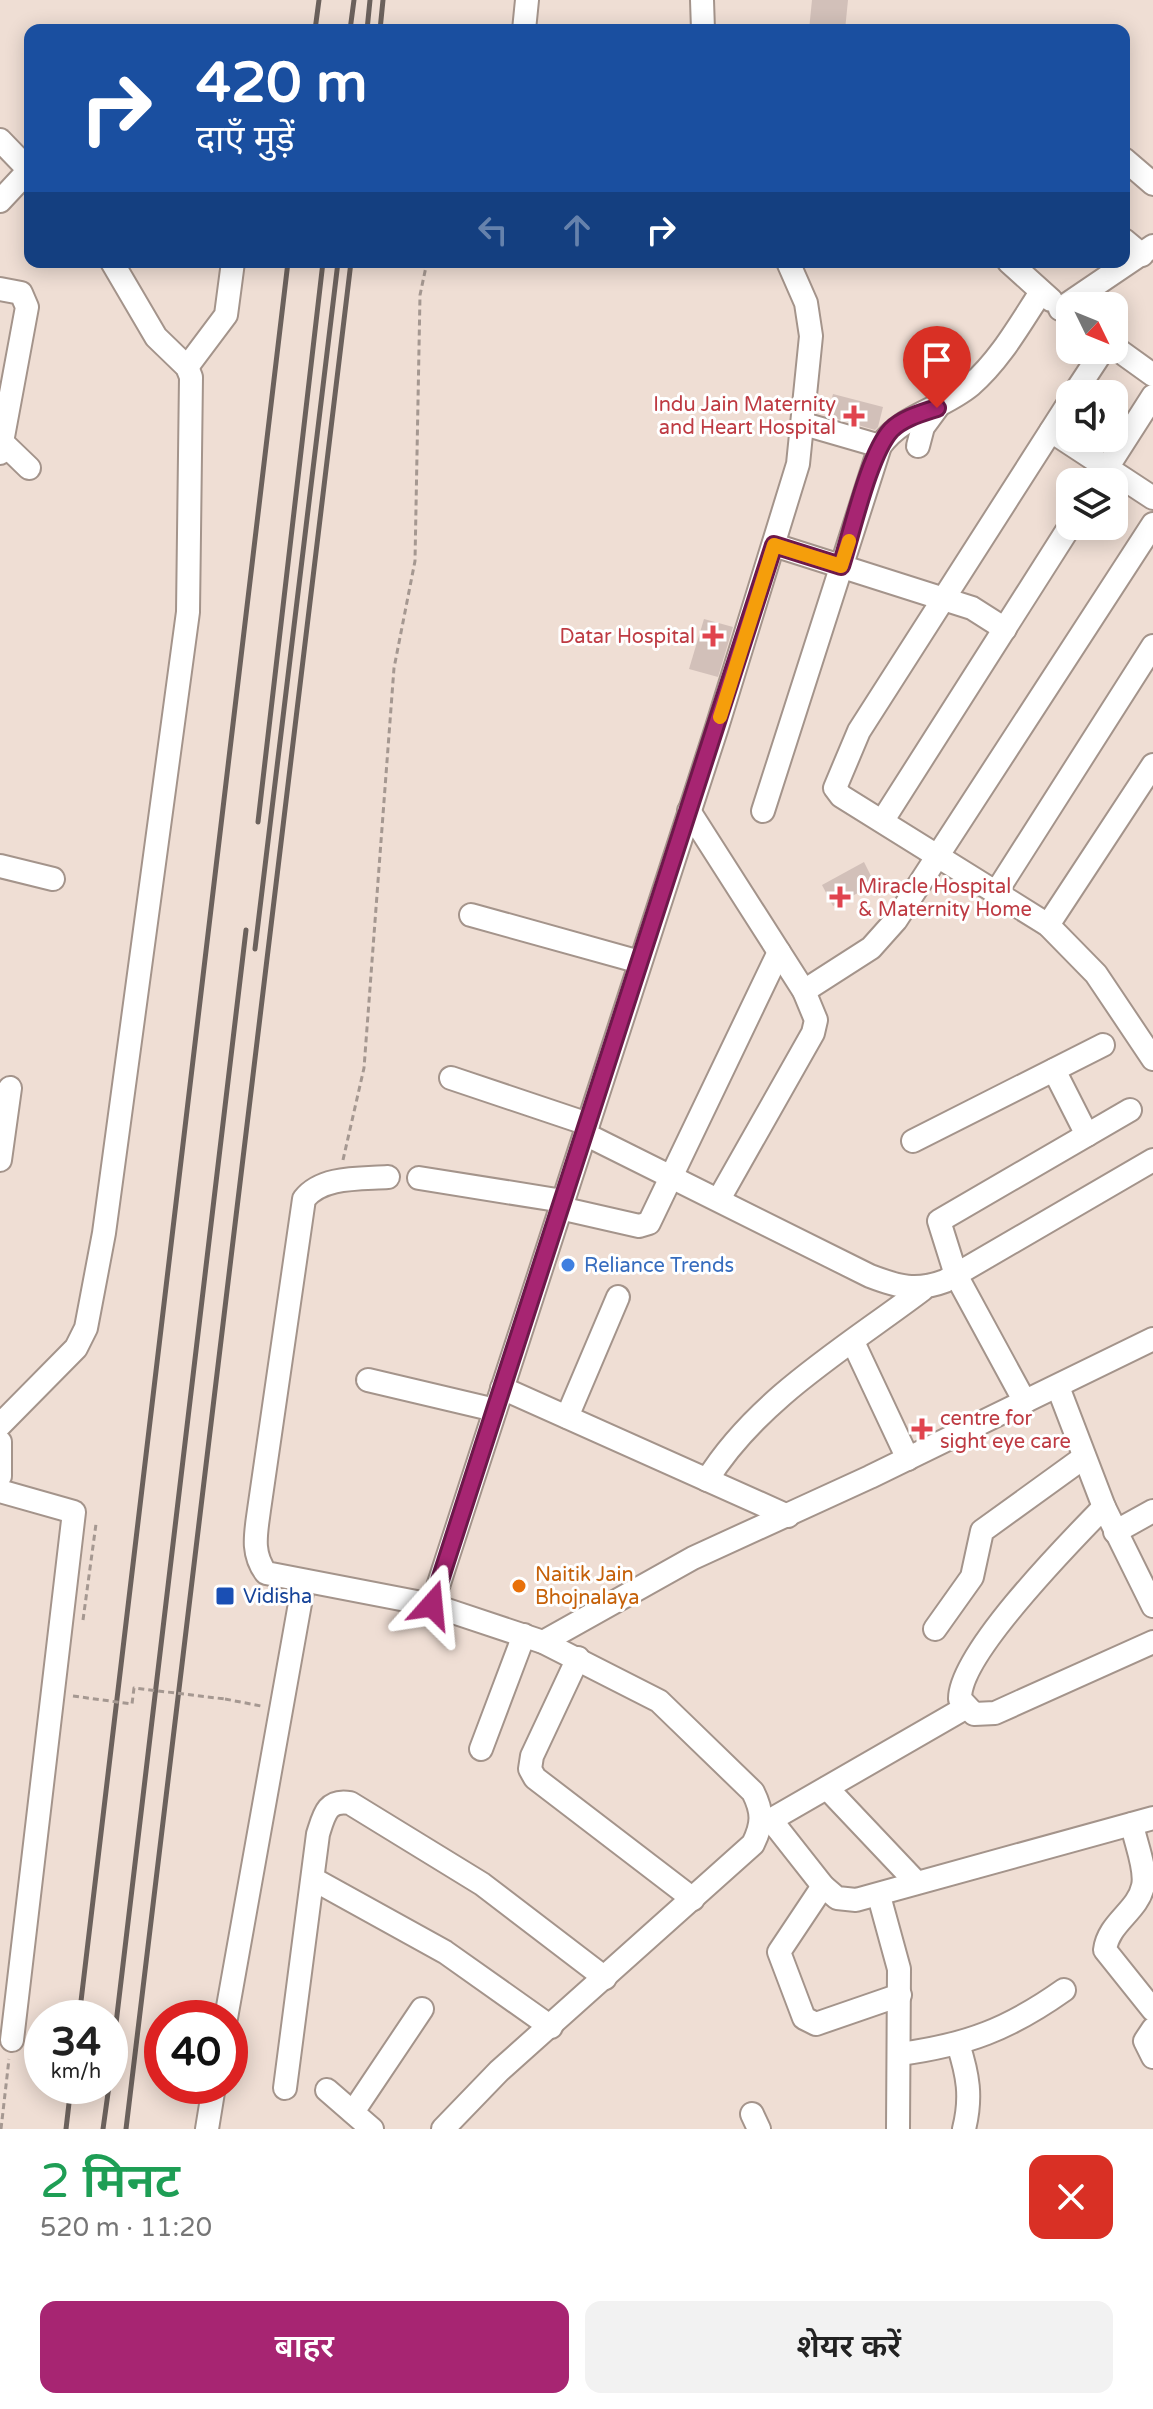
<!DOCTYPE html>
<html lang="hi">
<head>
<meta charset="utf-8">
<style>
	body { margin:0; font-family:"Varela Round","Noto Sans Devanagari",sans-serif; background:#f2f2f2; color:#222; height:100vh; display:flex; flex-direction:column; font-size:30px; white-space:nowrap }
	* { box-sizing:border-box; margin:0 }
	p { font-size:26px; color:#767676 }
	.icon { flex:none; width:44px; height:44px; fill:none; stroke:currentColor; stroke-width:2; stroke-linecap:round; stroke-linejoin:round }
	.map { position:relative; height:2129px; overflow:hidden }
	.panel { display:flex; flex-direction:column; background:#fff; flex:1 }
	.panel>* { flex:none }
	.banner { position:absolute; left:24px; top:24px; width:1106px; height:244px; border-radius:16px; box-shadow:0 4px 20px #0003; background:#1a4fa0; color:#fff; overflow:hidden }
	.needle { width:52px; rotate:133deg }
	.tools { position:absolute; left:1056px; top:292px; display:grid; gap:16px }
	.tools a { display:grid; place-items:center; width:72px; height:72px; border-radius:16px; background:#fff; box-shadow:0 4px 20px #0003; font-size:40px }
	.speed { position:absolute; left:24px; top:2000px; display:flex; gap:16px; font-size:40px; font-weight:700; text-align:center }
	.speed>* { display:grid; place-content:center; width:104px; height:104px; border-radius:50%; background:#fff; box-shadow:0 4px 20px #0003; line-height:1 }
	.speed small { font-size:20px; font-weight:400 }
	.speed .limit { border:12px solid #d22; background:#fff; color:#111 }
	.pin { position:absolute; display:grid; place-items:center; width:68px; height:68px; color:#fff; margin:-82px -34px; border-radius:50% 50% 50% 0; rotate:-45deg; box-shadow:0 0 8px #0007 }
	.pin .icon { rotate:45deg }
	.me { position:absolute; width:88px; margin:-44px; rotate:18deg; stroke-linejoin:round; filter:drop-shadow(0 0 6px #0008) }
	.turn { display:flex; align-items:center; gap:28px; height:168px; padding:0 40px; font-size:36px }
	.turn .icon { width:104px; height:104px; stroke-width:2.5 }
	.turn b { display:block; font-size:56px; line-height:68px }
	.lanes { display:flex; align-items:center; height:76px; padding:0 40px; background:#0003; justify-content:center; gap:40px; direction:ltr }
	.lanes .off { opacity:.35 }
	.round { display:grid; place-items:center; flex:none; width:84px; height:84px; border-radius:16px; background:#f2f2f2 }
	.overview { display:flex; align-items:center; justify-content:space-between; height:136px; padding:0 40px }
	h1 { font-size:48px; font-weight:600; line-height:60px; color:#1e9e55 }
	.cta { display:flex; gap:16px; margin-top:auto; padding:16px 40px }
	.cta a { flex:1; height:92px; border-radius:16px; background:#a72572; color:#fff; font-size:32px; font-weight:600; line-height:92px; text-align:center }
	.cta a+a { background:#f2f2f2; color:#222 }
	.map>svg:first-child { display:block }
</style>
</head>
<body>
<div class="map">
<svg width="1153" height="2129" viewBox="0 0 1153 2129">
	<rect width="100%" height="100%" fill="#efded4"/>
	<g fill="#d2c0b9">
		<polygon points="812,0 848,0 845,30 809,30"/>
		<polygon points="833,394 883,407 878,427 875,430 827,416"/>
		<polygon points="704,619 733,627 718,677 689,669"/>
		<polygon points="864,862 875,884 833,906 822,885"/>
	</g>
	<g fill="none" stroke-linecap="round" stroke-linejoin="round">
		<g stroke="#a4948b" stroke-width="26">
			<g id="minor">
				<polyline points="702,0 703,30"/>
				<polyline points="524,30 527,0"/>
				<polyline points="0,140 30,171"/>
				<polyline points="1124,159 1153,184"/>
				<polyline points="0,201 29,170"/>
				<polyline points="1124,240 1142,255"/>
				<polyline points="1009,262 1051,300"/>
				<polyline points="0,289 21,293 27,307 0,453"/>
				<polyline points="1060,309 1153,246"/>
				<polyline points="1114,347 1153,375"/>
				<polyline points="187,367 226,315 233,262"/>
				<polyline points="1074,394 1103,350"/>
				<polyline points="1070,401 859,731 835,788 841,796 1048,925 1096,974 1153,1059"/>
				<polyline points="804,424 880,446"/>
				<polyline points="1051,431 1153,498"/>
				<polyline points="2,442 29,468"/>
				<polyline points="918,446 923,427 937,408"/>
				<polyline points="1098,482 1153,396"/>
				<polyline points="774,545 972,608 1005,629"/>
				<polyline points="689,811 804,991 816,1020 813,1033 719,1199"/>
				<path d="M763,811L880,446C903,414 941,410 971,385C1000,360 1020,324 1041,292"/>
				<polyline points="883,820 1070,526"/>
				<polyline points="0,866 53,879"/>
				<polyline points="997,891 1153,646"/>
				<polyline points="471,915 640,962"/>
				<polyline points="1048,925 1153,765"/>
				<polyline points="804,991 871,948 896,920 1153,524"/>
				<polyline points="1054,1070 1087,1135"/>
				<polyline points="451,1078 588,1124"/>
				<path d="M585,1134L870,1276C899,1287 916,1292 945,1281L1153,1160"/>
				<polyline points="913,1141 1103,1045"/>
				<polyline points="0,1160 10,1088"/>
				<path d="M388,1177C360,1179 322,1176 304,1199L259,1510C256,1533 251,1553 266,1573L432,1605L543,1642L659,1701L753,1792C763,1812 763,1824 753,1844L499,2071L443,2129"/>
				<polyline points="419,1178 563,1201"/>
				<polyline points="560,1208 639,1226 649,1223 779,952"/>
				<polyline points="853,1342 908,1459"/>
				<polyline points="368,1380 495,1410"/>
				<polyline points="1058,1387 1104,1507 1153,1606"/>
				<polyline points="502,1388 788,1516"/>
				<polyline points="1025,1402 956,1275 939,1221 1130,1110"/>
				<polyline points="567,1417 618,1297"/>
				<polyline points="0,1425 76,1348 86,1328 104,1233 188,612 191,377 187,367 156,337 112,262"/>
				<polyline points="0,1442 0,1476"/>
				<path d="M707,1480C757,1399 848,1346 922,1290"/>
				<polyline points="0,1491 74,1512 12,2040"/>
				<path d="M1104,1507C1071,1541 959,1654 960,1699L974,1714L995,1713L1153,1642"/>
				<polyline points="1115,1532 1153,1511"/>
				<polyline points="432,1605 717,727 798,464 811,336 806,303 788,262"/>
				<polyline points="935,1629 972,1577 982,1531 1083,1458"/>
				<polyline points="543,1642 693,1558 870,1477 1153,1339"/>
				<polyline points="578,1658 532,1756 530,1769 535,1778 693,1899"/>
				<polyline points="481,1749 524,1635"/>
				<polyline points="827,1788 916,1882"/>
				<polyline points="771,1820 823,1886 837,1898 856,1900 1153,1818"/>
				<path d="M1132,1824C1135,1842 1147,1869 1143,1886C1138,1911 1108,1923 1105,1950L1153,2010"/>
				<polyline points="762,1825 965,1708"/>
				<polyline points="313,1879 445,1952 551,2027"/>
				<polyline points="823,1886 779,1952 804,2018 816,2024 900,1995"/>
				<polyline points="879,1896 899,1969 898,2129"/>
				<polyline points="226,2018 304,1581"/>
				<polyline points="1153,2029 1145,2041 1153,2057"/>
				<path d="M958,2044C968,2075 972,2097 964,2129"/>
				<path d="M900,2054C967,2045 1009,2029 1064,1990"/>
				<path d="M285,2088L318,1834C324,1815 327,1799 350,1803L482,1884L605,1978"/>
				<polyline points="327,2090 372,2129"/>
				<polyline points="353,2112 422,2009"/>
				<polyline points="752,2114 759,2129"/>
				<polyline points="207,2129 214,2086"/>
			</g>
		</g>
		<g stroke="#a59891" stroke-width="3" stroke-dasharray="6 4" stroke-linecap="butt">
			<polyline points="343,1160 364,1068 394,668 415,561 420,295 427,262"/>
			<polyline points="83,1620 96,1524"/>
			<polyline points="225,1699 261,1706"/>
			<polyline points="1,2129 9,2059"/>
		</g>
		<use href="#minor" stroke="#fff" stroke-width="22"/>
		<g stroke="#6b615c" stroke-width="5">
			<polyline points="315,30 319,0"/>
			<polyline points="350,30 354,0"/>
			<polyline points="367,30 370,0"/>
			<polyline points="380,30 383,0"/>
			<polyline points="258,822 323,262"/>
			<polyline points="255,949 338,262"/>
			<polyline points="79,2018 288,262"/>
			<polyline points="110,2074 246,930"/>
			<polyline points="66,2129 71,2086"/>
			<polyline points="103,2129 109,2086"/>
			<polyline points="126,2129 351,262"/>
		</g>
		<polyline stroke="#a59891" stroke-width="3" stroke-dasharray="6 4" stroke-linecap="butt" points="73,1696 132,1704 134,1688 225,1699"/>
	</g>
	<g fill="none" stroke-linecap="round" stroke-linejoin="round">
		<g stroke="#6d184a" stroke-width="20">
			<path id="route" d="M432,1605L774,545L841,566C852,532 869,454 891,430C903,418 922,413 937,408"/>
		</g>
		<use href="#route" stroke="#a72572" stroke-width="14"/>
		<polyline stroke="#f59e0b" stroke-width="14" points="720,717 774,545 841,566 849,541"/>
	</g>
	<g fill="#e0444e" stroke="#fff" stroke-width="3">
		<path d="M850 404h8v8h8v8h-8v8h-8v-8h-8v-8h8z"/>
		<path d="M709 624h8v8h8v8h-8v8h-8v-8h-8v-8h8z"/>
		<path d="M836 885h8v8h8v8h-8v8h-8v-8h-8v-8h8z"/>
		<path d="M918 1417h8v8h8v8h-8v8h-8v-8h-8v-8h8z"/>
	</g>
	<circle fill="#3f7fe0" stroke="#fff" stroke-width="3" cx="568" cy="1265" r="8"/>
	<circle fill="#e8710a" stroke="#fff" stroke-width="3" cx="519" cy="1586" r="8"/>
	<rect fill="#1a4fb4" stroke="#fff" stroke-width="3" x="215" y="1586" width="20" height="20" rx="4"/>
	<g text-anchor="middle" stroke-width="6" stroke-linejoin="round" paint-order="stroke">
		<g font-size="20" fill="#be3a42" stroke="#fff" text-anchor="end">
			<text x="836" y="411">Indu Jain Maternity<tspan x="836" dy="23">and Heart Hospital</tspan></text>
			<text x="695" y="643">Datar Hospital</text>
			<text x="858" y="893" text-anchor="start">Miracle Hospital<tspan x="858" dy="23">&amp; Maternity Home</tspan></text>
			<text x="940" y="1425" text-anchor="start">centre for<tspan x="940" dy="23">sight eye care</tspan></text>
		</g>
		<g font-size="20" fill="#366cbe" stroke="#fff" text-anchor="start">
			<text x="584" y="1272">Reliance Trends</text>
		</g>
		<g font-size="20" fill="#c56008" stroke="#fff" text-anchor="start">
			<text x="535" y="1581">Naitik Jain<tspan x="535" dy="23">Bhojnalaya</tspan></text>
		</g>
		<g font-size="20" fill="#164399" stroke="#fff" text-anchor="start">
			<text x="243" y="1603">Vidisha</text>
		</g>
	</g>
</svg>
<div class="tools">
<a><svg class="needle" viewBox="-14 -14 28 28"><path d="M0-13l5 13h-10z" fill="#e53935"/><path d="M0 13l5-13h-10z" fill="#767676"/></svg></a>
<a><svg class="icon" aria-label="sound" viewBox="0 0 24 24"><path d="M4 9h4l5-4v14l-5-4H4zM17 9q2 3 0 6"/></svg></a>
<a><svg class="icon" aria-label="layers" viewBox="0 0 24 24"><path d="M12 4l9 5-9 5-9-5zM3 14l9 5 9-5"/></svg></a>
</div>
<div class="speed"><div>34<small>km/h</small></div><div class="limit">40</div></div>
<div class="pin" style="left:937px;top:408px;background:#d93025"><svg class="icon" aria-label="arrive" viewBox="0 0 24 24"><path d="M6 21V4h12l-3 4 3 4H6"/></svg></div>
<svg class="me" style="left:432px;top:1605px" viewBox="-20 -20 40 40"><path d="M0-17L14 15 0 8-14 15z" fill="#a72572" stroke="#fff" stroke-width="4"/></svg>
<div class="banner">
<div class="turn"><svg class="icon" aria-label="right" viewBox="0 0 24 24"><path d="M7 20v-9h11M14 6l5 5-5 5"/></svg><div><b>420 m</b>दाएँ मुड़ें</div></div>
<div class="lanes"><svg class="icon off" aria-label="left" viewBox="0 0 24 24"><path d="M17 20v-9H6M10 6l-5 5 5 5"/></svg><svg class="icon off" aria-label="ahead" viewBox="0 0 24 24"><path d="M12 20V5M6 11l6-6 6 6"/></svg><svg class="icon" aria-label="right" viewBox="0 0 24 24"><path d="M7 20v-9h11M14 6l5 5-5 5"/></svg></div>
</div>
</div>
<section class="panel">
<div class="overview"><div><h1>2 मिनट</h1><p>520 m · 11:20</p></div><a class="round" style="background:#d93025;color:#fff"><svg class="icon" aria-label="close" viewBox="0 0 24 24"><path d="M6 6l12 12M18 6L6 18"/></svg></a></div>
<div class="cta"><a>बाहर</a><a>शेयर करें</a></div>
</section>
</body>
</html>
